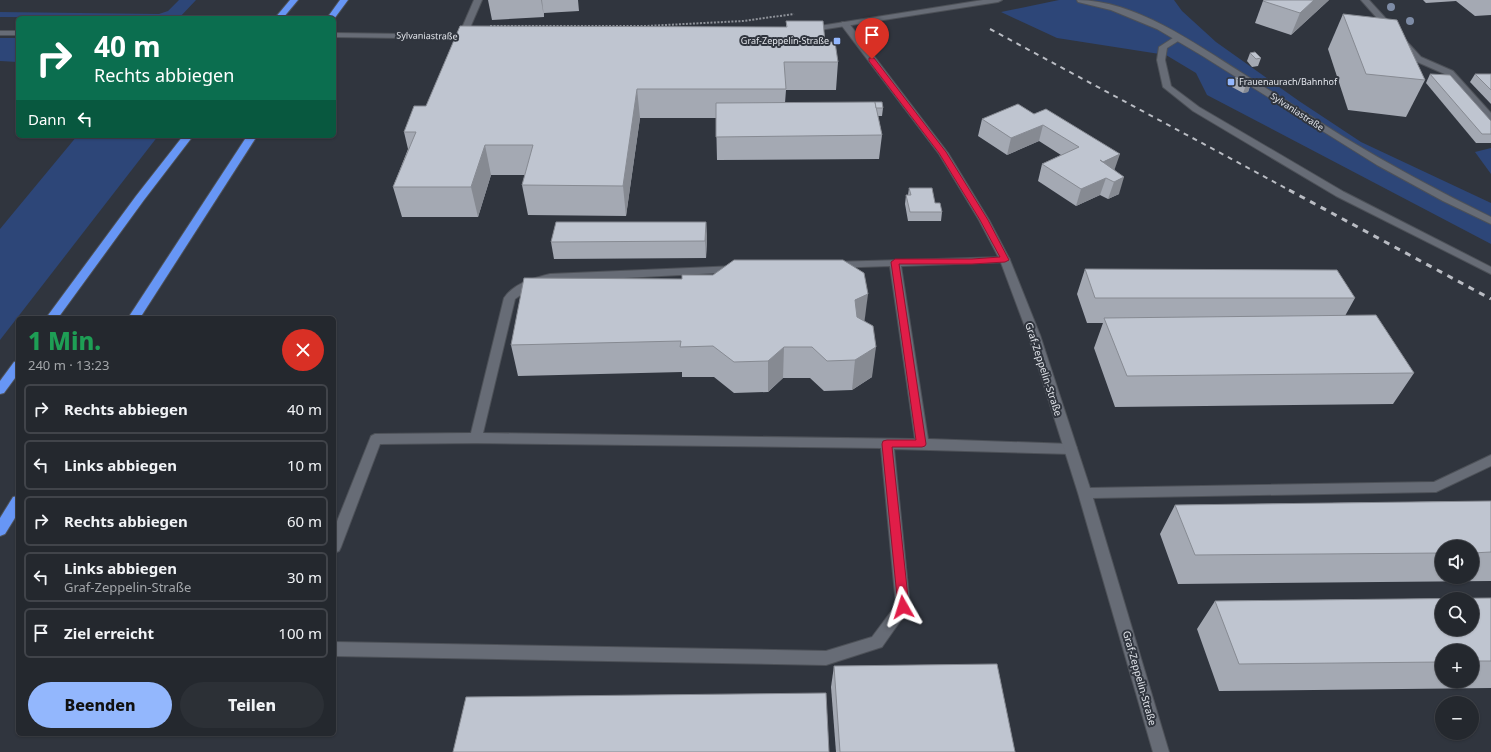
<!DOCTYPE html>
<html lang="de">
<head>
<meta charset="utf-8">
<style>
	body { margin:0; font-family:"Noto Sans",sans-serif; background:#2c3036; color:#f1f3f6; height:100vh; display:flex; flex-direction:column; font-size:15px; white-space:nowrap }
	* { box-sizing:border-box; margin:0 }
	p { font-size:13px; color:#a3a6aa }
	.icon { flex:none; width:22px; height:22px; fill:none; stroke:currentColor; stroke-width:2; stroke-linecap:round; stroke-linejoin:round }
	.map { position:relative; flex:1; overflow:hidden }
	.side { position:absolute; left:16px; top:316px; width:320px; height:420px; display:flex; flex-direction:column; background:#24282e; border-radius:6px; box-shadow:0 1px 3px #0004,0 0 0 1px #41444a }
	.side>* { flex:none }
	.guide { position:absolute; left:16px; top:16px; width:320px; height:122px; border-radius:6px; box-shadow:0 1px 3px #0004,0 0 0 1px #41444a; background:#0b6e4f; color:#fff; overflow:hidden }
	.buttons { position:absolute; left:1435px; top:540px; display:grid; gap:8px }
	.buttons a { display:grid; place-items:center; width:44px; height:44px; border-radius:50%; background:#24282e; box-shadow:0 1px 3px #0004,0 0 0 1px #41444a; font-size:20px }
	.pin { position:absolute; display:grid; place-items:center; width:34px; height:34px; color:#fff; margin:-41px -17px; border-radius:50% 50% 50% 0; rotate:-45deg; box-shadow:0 0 4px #0007 }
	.pin .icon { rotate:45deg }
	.me { position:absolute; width:44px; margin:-22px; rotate:354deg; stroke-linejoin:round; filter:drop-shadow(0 0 3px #0008) }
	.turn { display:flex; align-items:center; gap:14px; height:84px; padding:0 12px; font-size:18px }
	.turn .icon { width:52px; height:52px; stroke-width:2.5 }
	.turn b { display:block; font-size:28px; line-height:34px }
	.then { display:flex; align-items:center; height:38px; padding:0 12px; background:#0003; gap:8px; font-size:15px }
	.round { display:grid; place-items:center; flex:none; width:42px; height:42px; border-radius:21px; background:#2c3036 }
	.head { display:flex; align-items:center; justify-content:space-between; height:68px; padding:0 12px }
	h1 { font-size:24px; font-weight:800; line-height:30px; color:#1e9e55 }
	.button { display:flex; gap:8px; margin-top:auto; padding:8px 12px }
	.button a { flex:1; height:46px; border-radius:24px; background:#93b7fd; color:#111; font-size:16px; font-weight:800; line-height:46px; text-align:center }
	.button a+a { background:#2c3036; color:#f1f3f6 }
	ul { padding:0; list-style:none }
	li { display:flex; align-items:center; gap:12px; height:50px; margin:0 8px 6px; padding:0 4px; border:2px solid #41444a; border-radius:6px }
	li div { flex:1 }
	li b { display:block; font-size:15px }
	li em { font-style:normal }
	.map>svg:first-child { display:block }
</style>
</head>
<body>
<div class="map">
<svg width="1491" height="752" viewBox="0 0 1491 752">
	<rect width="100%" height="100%" fill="#30353e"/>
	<g fill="#2d4678">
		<polygon points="179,0 196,0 179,18 0,17 0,12 159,14 168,11"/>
		<polygon points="1059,0 1174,0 1182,11 1216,42 1299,101 1361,142 1491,203 1491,244 1207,95 1196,73 1166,55 1057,38 1001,12"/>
		<polygon points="0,38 18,38 18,62 0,61"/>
		<polygon points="77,136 158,136 0,340 0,229"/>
		<polygon points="1491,148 1491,174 1475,152"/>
	</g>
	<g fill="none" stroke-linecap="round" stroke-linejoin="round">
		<g stroke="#4d5158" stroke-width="2">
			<g id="service">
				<polygon points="474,0 482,0 466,37 462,39 459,39 458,37"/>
				<polygon points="1176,36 1182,36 1183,38 1167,48 1165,60 1171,86 1199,107 1344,192 1491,267 1491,274 1336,196 1193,111 1163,87 1157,60 1159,47"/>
				<path d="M1005,257L1009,258L1010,260L1009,262L901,266L928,439L1071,444L1076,446L1077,449L1076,452L1071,454L894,449L910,607L882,647L826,665L334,656V642L826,651L872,637L896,605L881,448L476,443L380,444L341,547L339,551L334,553V529L371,436L375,434L471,433L504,298C514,283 534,278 550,274L736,266L740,267L741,269L740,271L736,272L550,282L532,287L515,299L483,433L915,439L890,266L832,268L828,267L827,265L828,263L832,262Z"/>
			</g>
		</g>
		<g stroke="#4d5158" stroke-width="2">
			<g id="minor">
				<polygon points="1361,0 1369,0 1421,57 1453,71 1491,113 1491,121 1488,120 1447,75 1415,61"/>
				<polygon points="842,22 848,22 948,153 989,220 1010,260 1040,335 1090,488 1434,482 1491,455 1491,466 1436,492 1093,498 1169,752 1153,752 1078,493 1028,335 1000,260 979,220 939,154 842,26"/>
			</g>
		</g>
		<g stroke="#4d5158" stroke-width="2">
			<g id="tertiary">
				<polygon points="983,0 1002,0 998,2 807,32 803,30 807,28"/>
				<path d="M1077,0C1135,0 1194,43 1242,73C1275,94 1308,115 1342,136C1390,165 1440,192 1491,217V224L1443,201L1377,165L1201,55L1157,29L1111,10L1078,2Z"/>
				<rect x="0" y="31" width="18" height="4"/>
				<polygon points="334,33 471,35 475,37 471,39 334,37"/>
			</g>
		</g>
		<g stroke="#4d5158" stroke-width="2">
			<g id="motorway">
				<polygon points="290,0 298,0 283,18 275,18"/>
				<polygon points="340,0 348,0 334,19 334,18 327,18"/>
				<polygon points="183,136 193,136 144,200 58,318 46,318 136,196"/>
				<polygon points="247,136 257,136 140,318 128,318"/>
				<polygon points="18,361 18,374 4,393 0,394 0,381 14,362"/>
				<polygon points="18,496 18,513 5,534 0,536 0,518 13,497"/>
			</g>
		</g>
		<polyline stroke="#8e9299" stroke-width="2" stroke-dasharray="2 1.5" stroke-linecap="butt" points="490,26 646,26 743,21 794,14"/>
		<use href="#service" fill="#676c76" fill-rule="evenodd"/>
		<use href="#minor" fill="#676c76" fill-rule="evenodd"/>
		<use href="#tertiary" fill="#676c76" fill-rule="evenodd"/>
		<use href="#motorway" fill="#6796f5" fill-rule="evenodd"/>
		<polyline stroke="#b9bcc3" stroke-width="2" stroke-dasharray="5 5" stroke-linecap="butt" points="990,29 1291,191"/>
		<polyline stroke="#b9bcc3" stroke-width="3" stroke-dasharray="6 6" stroke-linecap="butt" points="1289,190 1491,299"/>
	</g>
	<g fill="#7e8ca6">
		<circle cx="1391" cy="7" r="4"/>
		<circle cx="1410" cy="21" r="4"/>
	</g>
	<g fill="#a4a9b3" fill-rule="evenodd">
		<polygon points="488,0 578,0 579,11 544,13 544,17 492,20"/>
		<polygon points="1264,0 1329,0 1291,35 1255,23 1263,1"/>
		<polygon points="1423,0 1491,0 1491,15 1475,16 1456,1 1426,3"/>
		<polygon points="1343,14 1425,80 1406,117 1348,110 1328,49"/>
		<polygon points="786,21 825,42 838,62 836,90 786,90 785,103 883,108 882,116 878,116 882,135 879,159 717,160 716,118 640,118 626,216 528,215 522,185 525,175 491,175 478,217 402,217 393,187 408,149 404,132 426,106 786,27"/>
		<polygon points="1250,53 1261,58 1258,66 1252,67 1247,61"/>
		<polygon points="1430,74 1491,121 1491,143 1476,143 1426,83"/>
		<polygon points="1475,74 1491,74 1491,104 1470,82"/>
		<polygon points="1235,78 1251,83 1248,92 1243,93 1232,87"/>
		<polygon points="1046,109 1115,170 1119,194 1108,199 1100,195 1076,206 1038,181 1042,164 1061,155 1039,141 1007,155 978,136 982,119 1034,114"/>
		<polygon points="909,188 935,203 942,212 941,221 908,221 905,204 906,195 908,195"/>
		<polygon points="706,222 707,239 706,258 554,259 551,242"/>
		<polygon points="1085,269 1355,298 1345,316 1414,373 1393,404 1115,407 1094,348 1103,323 1087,323 1077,294"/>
		<polygon points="865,322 872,377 852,390 824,391 810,378 783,378 768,392 734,393 714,377 682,377 682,372 518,376 511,345"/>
		<path d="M1491,501V581L1178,584L1160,534L1175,505ZM1442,547H1472V577H1442Z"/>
		<path d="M1491,598V688L1219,691L1197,629L1215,601ZM1442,651H1472V681H1442Z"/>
		<polygon points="834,666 1015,752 836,752 831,687"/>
	</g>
	<g fill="#868a92">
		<polygon points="541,0 542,0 544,17"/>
		<polygon points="1314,0 1329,0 1291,35 1300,13"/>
		<polygon points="1251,83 1248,92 1243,93 1246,85"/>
		<polygon points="637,89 640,118 626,216 623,186"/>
		<polygon points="1043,125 1039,141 1007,155 1011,138"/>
		<polygon points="485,145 491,175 478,217 471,187"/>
		<polygon points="1120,154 1114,171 1098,179 1103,162"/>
		<polygon points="1124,177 1119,194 1108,199 1114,182"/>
		<polygon points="1106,178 1100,195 1076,206 1081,189"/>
		<polygon points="706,222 707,239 706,258 705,241"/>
		<polygon points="868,294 864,325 851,331 855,300"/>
		<polygon points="784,347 783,378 768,392 768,361"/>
		<polygon points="876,347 872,377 852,390 855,360"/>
	</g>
	<g fill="#bfc5d0" stroke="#868a92" fill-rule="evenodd">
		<polygon points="1264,0 1314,0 1300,13 1263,1"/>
		<polygon points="1343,14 1397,20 1425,80 1366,74"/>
		<polygon points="786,21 823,21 825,42 835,42 838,62 784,62 786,89 637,89 623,186 522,185 533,145 485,145 471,187 393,187 416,132 404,132 414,106 426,106 460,26 787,27"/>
		<polygon points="1255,52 1261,58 1256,59 1250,53"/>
		<polygon points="1430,74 1450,75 1491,121 1491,134 1482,134"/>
		<polygon points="1475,74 1491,74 1491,90"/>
		<polygon points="1240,77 1251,83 1246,85 1235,78"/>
		<polygon points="875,102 882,135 716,137 716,103"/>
		<polygon points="875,102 882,102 883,108 876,108"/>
		<polygon points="1018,104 1034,114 1046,109 1120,154 1103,162 1100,160 1124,177 1114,182 1106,178 1081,189 1042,164 1079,147 1043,125 1011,138 982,119"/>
		<polygon points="909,188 932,188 935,203 940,203 942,212 910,212 906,195 911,195"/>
		<polygon points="556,222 706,222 705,241 551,242"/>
		<polygon points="734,260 843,260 864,273 868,294 855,300 857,317 873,326 876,347 855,360 827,361 812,347 784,347 768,361 734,362 713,346 680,347 681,341 511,345 524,278 682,279 682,275 713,275"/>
		<polygon points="1085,269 1337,270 1355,298 1095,298"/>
		<polygon points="1376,315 1414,373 1127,376 1104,318"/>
		<polygon points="1491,501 1491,552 1472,553 1472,547 1442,547 1442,553 1195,555 1175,505"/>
		<path d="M1491,598V661H1472V651H1442V662L1239,664L1215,601ZM1442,599H1472V629H1442Z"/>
		<polygon points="997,664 1015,752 840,752 834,666"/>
		<polygon points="826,693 829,752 453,752 466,697"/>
	</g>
	<polygon fill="#e11d48" stroke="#92132f" points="869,58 874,58 946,152 988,220 1009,260 1005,262 972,264 899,264 926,444 925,446 922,447 892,447 909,607 907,610 903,612 899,610 898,607 882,444 883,441 887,440 916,440 891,262 895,259 972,259 1000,257 980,220 939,153 869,61"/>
	<g fill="#93b7fd" stroke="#30353e" stroke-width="1.5">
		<rect x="833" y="37" width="8" height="8" rx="2"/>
		<rect x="1227" y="78" width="8" height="8" rx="2"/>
	</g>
	<g text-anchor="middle" stroke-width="4" stroke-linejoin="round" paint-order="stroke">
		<g font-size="9" fill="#e3e6ec" stroke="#30353e">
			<text transform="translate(427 36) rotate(1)" y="3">Sylvaniastraße</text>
			<text transform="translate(1297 112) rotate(33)" y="3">Sylvaniastraße</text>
		</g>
		<g font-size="9" fill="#e3e6ec" stroke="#30353e" text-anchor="end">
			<text x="829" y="44">Graf-Zeppelin-Straße</text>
			<text x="1239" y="85" text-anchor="start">Frauenaurach/Bahnhof</text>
		</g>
		<g font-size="10" fill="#e3e6ec" stroke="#30353e">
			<text transform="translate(1044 369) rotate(72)" y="4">Graf-Zeppelin-Straße</text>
			<text transform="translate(1140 678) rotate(74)" y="4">Graf-Zeppelin-Straße</text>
		</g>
	</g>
</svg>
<div class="buttons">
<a><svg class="icon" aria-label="sound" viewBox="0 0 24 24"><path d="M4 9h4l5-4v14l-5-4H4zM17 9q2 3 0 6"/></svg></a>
<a><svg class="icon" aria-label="search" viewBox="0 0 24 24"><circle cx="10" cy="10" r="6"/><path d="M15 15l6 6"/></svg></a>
<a>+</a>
<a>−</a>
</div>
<div class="pin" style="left:872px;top:59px;background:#d93025"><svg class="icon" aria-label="arrive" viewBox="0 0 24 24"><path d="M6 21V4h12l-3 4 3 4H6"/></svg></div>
<svg class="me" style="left:903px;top:607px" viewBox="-20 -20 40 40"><path d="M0-17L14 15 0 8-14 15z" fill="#e11d48" stroke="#fff" stroke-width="4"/></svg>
<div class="guide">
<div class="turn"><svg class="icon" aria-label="right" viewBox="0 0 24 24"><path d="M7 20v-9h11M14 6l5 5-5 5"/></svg><div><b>40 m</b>Rechts abbiegen</div></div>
<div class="then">Dann<svg class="icon" aria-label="left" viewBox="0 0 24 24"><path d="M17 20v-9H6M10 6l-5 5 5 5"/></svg></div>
</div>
<section class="side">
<div class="head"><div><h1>1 Min.</h1><p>240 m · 13:23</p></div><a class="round" style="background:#d93025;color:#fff"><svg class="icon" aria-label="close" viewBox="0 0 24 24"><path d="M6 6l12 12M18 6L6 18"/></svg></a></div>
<ul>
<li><svg class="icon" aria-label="right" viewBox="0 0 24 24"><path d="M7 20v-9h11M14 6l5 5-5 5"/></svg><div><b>Rechts abbiegen</b></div><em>40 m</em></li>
<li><svg class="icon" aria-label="left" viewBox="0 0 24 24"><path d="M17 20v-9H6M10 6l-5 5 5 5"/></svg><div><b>Links abbiegen</b></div><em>10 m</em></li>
<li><svg class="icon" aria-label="right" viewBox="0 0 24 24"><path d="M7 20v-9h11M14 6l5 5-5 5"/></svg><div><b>Rechts abbiegen</b></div><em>60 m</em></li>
<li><svg class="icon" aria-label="left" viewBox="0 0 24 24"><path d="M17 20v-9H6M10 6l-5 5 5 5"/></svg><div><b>Links abbiegen</b><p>Graf-Zeppelin-Straße</p></div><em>30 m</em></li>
<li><svg class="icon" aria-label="arrive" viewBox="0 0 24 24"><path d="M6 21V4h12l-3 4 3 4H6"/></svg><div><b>Ziel erreicht</b></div><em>100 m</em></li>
</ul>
<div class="button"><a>Beenden</a><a>Teilen</a></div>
</section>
</div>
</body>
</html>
